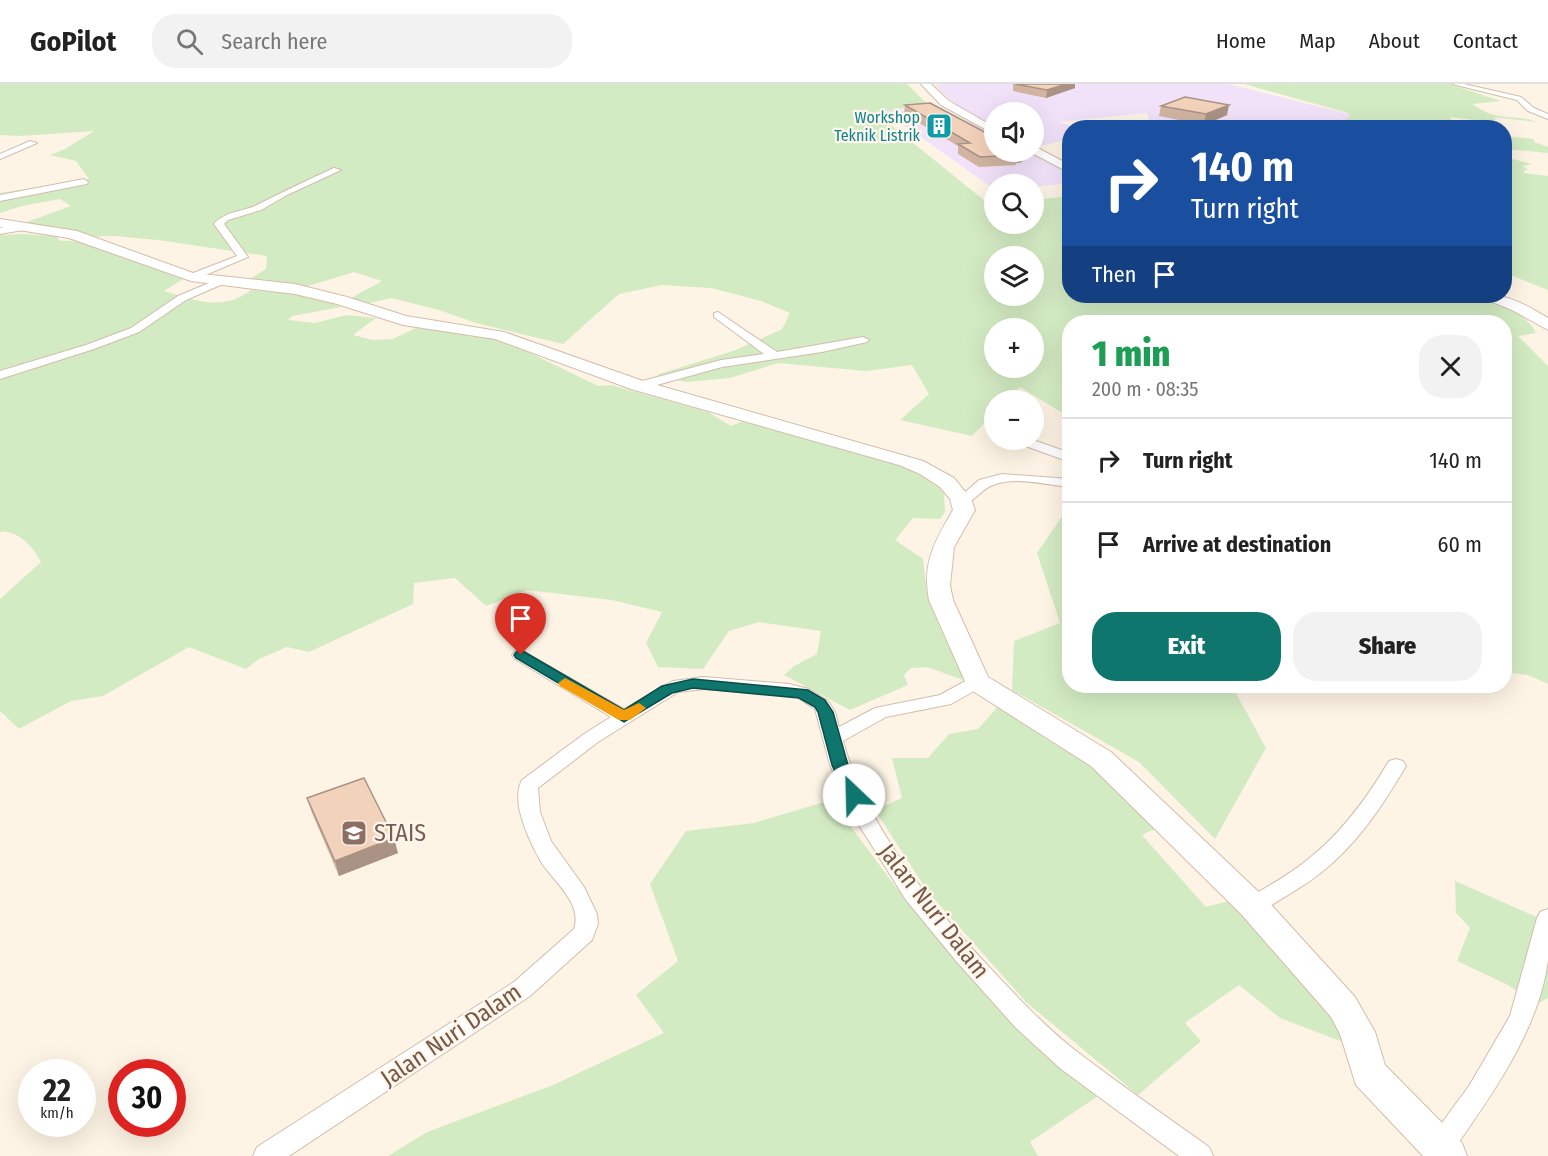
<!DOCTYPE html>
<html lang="en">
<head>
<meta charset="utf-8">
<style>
	body { margin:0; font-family:"Fira Sans Condensed",sans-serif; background:#f2f2f2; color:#222; height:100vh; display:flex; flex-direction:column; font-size:22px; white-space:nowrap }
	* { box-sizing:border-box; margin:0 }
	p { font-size:20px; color:#767676 }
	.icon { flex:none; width:33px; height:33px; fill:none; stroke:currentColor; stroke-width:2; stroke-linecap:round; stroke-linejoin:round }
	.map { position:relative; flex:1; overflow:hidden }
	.panel { position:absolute; left:1062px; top:231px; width:450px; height:378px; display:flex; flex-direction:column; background:#fff; border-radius:24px; box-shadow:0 6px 24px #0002 }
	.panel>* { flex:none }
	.guide { position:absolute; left:1062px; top:36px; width:450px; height:183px; border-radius:24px; box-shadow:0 6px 24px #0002; background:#1a4fa0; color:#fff; overflow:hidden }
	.fabs { position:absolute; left:984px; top:18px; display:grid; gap:12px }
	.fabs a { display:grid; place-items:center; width:60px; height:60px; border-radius:50%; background:#fff; box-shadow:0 6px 24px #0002; font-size:30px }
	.speed { position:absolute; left:18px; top:975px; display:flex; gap:12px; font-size:30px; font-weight:700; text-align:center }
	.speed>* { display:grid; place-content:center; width:78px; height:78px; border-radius:50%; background:#fff; box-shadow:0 6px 24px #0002; line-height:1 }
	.speed small { font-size:15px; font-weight:400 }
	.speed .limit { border:9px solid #d22; background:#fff; color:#111 }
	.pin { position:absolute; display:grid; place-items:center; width:51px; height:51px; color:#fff; margin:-62px -26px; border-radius:50% 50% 50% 0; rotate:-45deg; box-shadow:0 0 6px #0007 }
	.pin .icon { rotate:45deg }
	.me { position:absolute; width:66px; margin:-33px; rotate:336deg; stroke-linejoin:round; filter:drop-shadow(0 0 4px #0008) }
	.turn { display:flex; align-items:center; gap:21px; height:126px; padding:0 30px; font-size:27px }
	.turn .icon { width:78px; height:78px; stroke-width:2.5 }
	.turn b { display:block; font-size:42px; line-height:51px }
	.then { display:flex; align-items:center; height:57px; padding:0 30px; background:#0003; gap:12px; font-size:22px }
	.round { display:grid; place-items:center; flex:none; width:63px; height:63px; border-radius:24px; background:#f2f2f2 }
	.summary { display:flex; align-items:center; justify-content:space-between; height:102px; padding:0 30px }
	h1 { font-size:36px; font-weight:800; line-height:45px; color:#1e9e55 }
	.primary-button { display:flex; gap:12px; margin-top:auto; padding:12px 30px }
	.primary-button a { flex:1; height:69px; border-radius:24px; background:#0f766e; color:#fff; font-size:24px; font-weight:800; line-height:69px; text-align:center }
	.primary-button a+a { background:#f2f2f2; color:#222 }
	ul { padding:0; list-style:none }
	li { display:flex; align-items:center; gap:18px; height:84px; padding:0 30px; border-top:2px solid #e0e0e0 }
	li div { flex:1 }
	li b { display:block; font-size:22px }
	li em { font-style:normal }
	header { display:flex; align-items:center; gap:36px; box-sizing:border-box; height:84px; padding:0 30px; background:#fff; border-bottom:2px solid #e0e0e0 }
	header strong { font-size:28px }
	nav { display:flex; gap:33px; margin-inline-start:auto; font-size:21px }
	.search { width:420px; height:54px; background:#f2f2f2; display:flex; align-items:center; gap:15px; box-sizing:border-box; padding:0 21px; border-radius:24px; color:#767676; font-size:22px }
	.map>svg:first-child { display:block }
</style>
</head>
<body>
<header>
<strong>GoPilot</strong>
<div class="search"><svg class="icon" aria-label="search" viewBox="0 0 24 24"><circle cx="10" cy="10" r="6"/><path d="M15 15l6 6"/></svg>Search here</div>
<nav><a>Home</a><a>Map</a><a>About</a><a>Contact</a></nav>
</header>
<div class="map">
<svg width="1548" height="1072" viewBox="0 0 1548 1072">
	<rect width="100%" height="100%" fill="#fdf4e5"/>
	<g fill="#f1e2f9">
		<polygon points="946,0 1228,0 1357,32 1366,43 1151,43 1147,29 1059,38 1075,43 1070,44 1069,55 1036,63 1034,62 1034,28 994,28 994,42 959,24 935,1"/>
		<polygon points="938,23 994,50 994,68 1029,68 1069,89 1069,99 1034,103 1034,100 994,100 994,105 884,27"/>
	</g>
	<g fill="#d3ebc3" fill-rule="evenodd">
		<path d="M0,0H907L927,20L876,29L990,121H994V140H1034V116L1069,112L1070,212H1468C1491,219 1526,226 1536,249L1518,252L1548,282V600L1528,591L1505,588L1504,238H1070L1069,333L1020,303L1007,316H994V329L972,352L900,336L929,310L912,281L866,287L778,279L730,294L686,298L656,291L736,266L782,245L790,229L761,217L711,204L662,201L619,210L563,260L476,239L439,226L391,214L370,219L349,215L382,197L354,188L302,204L251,194L266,185L267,172L158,156L114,152L86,153L24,139L71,122L60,115L22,122L0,129V109L89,95L76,77L50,71L65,65L94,47L21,52L0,51ZM994,172H1034V212H994ZM994,244H1034V284H994Z"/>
		<path d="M1244,0H1449L1501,17L1472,20C1480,25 1488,30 1498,32C1512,34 1525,33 1537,38L1493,33L1497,35L1489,38L1450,33L1455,43H1338L1350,32L1348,29Z"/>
		<polygon points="1505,52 1534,55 1534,58 1548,63 1548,69 1516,66 1505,68"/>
		<polygon points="1505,73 1532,80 1523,82 1528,86 1524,86 1524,89 1548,92 1548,206 1505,189"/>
		<path d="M23,150L56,152L60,157C94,154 150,182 183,195L164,207C194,216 223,228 251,206C281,208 313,211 341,223L292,232L288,236L315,239L346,231L376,234L353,251L373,256L393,255L416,244L487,253L514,261L598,302L611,301L708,328L731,342L745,336L891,378L932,395L944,410L945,428L940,435L913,434L895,456L923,475L927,509L938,540L966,597L927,583L911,584L904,591L908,601L850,626L784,591L794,582L817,570L821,547L759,538L729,547L703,585L658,583L646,559L662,528L612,516L527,506L486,522L455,494L414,499L413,520L309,568L287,563L259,575L246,585L189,563L103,612L71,617L19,645L0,627V515L41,478C34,464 18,445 0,448V151Z"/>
		<polygon points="1069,422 1070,602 1232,602 1266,664 1215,755 1139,678 1012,606 1014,557 1060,539 1037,469"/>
		<polygon points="1001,619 1092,677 1161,742 1142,751 1206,823 1229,817 1328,921 1343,958 1280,934 1239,901 1185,939 1201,957 1138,1011 1026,918 928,808 875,726 902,714 892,674 928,674 949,650 978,645"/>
		<polygon points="831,716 895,802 959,876 1098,1012 1030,1058 1038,1072 388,1072 427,1048 553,1001 664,949 636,911 678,877 650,800 686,747 754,739"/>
		<polygon points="1455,797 1548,838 1548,914 1535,921 1508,901 1457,877 1470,844 1456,829"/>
	</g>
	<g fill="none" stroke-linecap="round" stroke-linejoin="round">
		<g stroke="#d1bdad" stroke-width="2">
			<g id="minor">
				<polygon points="1452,0 1464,0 1521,13 1534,24 1548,30 1548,35 1528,27 1517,16"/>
				<polygon points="30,57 37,59 0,75 0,70"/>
				<path d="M334,84L341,86L287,111L261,126L228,136L224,140L248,173L196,195H188V191L237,172L214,140C225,127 242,128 257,121C282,108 308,96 334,84Z"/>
				<polygon points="84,95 88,98 87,100 0,117 0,111"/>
				<polygon points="26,140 29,141 29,145 0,150 0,144"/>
				<polygon points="221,194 226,197 225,199 186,216 139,248 94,265 0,295 0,287 86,261 131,244 178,212"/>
				<polygon points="718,228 777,268 863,253 869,256 867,258 822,268 722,283 639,306 635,305 635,299 721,276 764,270 714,233 714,229"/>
				<polygon points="1015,356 1033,356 1070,369 1070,378 1017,359"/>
				<path d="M1002,390L1070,395V403C1046,401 1016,392 993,401C980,405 971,424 957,420L955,417L979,396Z"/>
				<path d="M521,566L624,625L673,597L704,593L789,600L809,605L828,617L835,628L839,643L875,624L940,611L971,594H983L986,598L983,602L951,620L886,633L843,657C867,744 931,820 991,885C1019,915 1047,945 1080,970C1122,1002 1166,1032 1209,1063L1213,1072H1179L1061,985L1016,944L957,878L906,816L859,741L830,681L815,625L797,613L789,612L704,605L678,608L598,658L538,704L540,728L551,757L584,803L597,830L598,840L592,856L530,912L289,1072H253L257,1063L514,898L574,845C583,818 552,797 540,776C531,760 523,742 519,724C518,714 517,705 522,696L584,650L611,633L515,575L512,571L515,567Z"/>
				<path d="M1396,675L1403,677L1406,682C1383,721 1358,759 1323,787C1304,803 1281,814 1261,828L1253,830L1245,828L1242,822L1245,816C1266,803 1288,792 1307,776C1341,750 1367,714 1389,677Z"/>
				<path d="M1548,825C1548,842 1548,860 1548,876C1539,947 1489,1015 1449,1072H1429L1426,1064L1430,1055L1469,1002L1510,932L1537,834L1540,828Z"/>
			</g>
		</g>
		<g stroke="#d4bdab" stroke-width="2">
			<g id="secondary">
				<polygon points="921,0 931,0 949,17 994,43 994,50 941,21"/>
				<polygon points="1034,62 1070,81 1070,89 1030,68 1034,68"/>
				<path d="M0,135L77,147L193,189L295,200L347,213L406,232L504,248L643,297L923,377L954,394L971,415L975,426L954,463L950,501L953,516L988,593L1111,668L1264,813L1355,913L1375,948L1385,981L1462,1059L1467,1072H1423L1356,1001L1340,950L1331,933L1242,831L1091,682L968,604L929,516C922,478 935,457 953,426L950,415L940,403L920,390L899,381L631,305L495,255L403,241L337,220L295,210L191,197L69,154L0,143Z"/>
				<path d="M1482,212C1508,209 1527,222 1548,234V246L1512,226L1485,215Z"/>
			</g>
		</g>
		<use href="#minor" fill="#fff" fill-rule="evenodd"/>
		<use href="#secondary" fill="#fff" fill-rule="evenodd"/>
	</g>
	<g fill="#d1b5a2">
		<polygon points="1013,0 1075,4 1046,14 1013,7"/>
		<polygon points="905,21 1023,69 1022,78 1016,79 1016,81 979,83 958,70 958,62 904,30"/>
		<polygon points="1161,22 1227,31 1204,41 1159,32"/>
		<polygon points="307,714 398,769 339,792 312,729"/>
	</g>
	<g fill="#aa9384">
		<polygon points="1066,0 1075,0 1075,4 1046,14 1047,6"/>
		<polygon points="1229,21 1227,31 1204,41 1206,30"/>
		<polygon points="1014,69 1023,69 1022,78 1016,79 1017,71"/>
		<polygon points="394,754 398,769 339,792 335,777"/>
	</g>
	<g fill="#f3d2bc" stroke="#aa9384" stroke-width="1.5">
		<polygon points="1015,0 1066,0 1047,6"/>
		<polygon points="1185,13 1229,21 1206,30 1161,22"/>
		<polygon points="930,19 994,53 994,68 1021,68 1023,69 1014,69 1017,71 980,73 958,60 970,59 905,21"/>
		<polygon points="364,694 394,754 335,777 307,714"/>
	</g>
	<polygon fill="#0f766e" stroke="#0a4d48" stroke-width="1.5" points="521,566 624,626 662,602 693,595 808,606 825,616 833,628 848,681 862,711 859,715 848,715 832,681 818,628 815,623 799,614 693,604 672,609 624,638 516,574 514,571 516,568"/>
	<polygon fill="#f59e0b" points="565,594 624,626 639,619 646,624 630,636 619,636 560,602 558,599"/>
	<defs>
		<g id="building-square" transform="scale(1.35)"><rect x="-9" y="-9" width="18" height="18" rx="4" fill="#0f9aa8" stroke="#fff7ec"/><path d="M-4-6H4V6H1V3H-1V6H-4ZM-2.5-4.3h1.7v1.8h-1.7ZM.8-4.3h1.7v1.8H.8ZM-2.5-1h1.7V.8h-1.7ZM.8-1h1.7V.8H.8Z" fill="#fff"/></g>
		<g id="university-square" transform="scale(1.35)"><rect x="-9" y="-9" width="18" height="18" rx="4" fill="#8d6e63" stroke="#fff7ec"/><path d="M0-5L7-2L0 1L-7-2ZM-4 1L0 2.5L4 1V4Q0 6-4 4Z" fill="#fff"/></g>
	</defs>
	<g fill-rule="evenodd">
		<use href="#building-square" x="939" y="42"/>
		<use href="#university-square" x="354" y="749"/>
	</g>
	<g text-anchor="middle" stroke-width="4.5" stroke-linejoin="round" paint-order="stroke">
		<g font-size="16" fill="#0d838f" stroke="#fff7ec" text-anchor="end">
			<text x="920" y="39">Workshop<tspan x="920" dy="18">Teknik Listrik</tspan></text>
		</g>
		<g font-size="24" fill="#785e54" stroke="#fff7ec" text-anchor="start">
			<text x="374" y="757">STAIS</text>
		</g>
		<g font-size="24" fill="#775949" stroke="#fff7ec">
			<text transform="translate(934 827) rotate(52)" y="8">Jalan Nuri Dalam</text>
			<text transform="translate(451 951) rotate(-34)" y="8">Jalan Nuri Dalam</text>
		</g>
	</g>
</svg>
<div class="fabs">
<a><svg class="icon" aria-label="sound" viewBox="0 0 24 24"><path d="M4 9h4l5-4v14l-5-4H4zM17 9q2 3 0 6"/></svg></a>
<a><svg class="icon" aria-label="search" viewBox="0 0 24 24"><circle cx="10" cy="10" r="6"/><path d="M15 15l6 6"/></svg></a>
<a><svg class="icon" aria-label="layers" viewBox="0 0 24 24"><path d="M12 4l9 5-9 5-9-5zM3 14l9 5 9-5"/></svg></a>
<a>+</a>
<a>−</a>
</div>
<div class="speed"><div>22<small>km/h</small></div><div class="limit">30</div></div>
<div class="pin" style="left:521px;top:571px;background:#d93025"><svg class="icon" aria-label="arrive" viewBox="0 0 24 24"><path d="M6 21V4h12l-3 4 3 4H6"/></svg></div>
<svg class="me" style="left:854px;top:711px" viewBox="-20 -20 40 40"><circle r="19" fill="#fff"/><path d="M0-13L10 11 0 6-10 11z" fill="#0f766e"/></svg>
<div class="guide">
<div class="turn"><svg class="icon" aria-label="right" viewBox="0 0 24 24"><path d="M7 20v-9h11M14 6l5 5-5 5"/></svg><div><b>140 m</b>Turn right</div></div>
<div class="then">Then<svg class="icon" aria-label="arrive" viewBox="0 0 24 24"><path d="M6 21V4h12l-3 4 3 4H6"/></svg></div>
</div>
<section class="panel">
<div class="summary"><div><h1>1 min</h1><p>200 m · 08:35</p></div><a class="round"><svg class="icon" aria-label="close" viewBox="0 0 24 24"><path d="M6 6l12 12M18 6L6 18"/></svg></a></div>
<ul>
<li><svg class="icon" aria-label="right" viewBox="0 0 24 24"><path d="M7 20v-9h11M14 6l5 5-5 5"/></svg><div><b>Turn right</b></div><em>140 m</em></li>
<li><svg class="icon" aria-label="arrive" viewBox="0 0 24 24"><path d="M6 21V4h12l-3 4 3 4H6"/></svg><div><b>Arrive at destination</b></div><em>60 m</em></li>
</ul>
<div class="primary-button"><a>Exit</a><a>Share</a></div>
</section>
</div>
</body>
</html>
